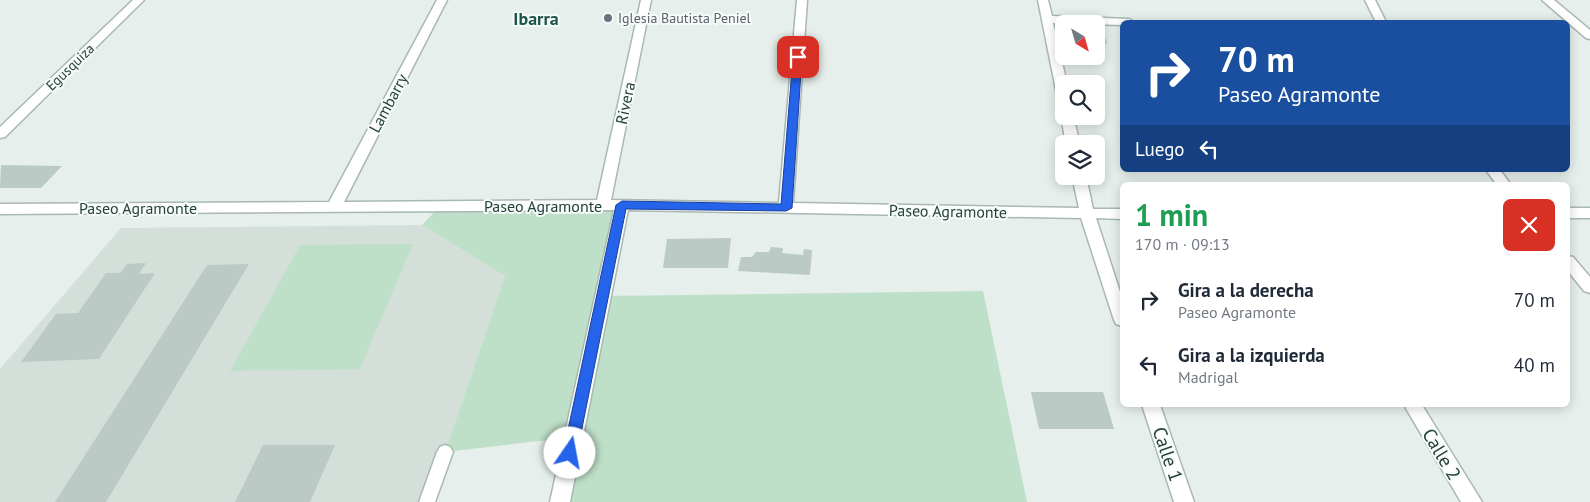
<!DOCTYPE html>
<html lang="es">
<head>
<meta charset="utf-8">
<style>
	body { margin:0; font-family:"PT Sans",sans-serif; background:#f6f6f7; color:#1f2937; height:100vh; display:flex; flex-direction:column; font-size:19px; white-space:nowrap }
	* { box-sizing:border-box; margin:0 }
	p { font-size:16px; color:#747a83 }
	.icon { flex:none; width:28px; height:28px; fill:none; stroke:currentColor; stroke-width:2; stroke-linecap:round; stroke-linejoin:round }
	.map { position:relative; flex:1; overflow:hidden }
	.sheet { position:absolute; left:1120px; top:182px; width:450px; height:225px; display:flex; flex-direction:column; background:#fff; border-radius:8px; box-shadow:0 2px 12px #0003 }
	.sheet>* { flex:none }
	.banner { position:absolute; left:1120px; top:20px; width:450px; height:152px; border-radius:8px; box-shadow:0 2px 12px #0003; background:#1a4fa0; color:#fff; overflow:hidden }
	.needle { width:32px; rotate:143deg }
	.tools { position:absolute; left:1055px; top:15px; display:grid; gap:10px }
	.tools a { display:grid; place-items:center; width:50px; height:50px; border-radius:8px; background:#fff; box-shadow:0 2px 12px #0003; font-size:25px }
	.pin { position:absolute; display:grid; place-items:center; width:42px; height:42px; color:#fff; margin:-21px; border-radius:10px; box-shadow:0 2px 8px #0006 }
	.me { position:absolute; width:55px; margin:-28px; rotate:12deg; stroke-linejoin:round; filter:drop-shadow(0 0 4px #0008) }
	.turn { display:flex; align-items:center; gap:18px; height:105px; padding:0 15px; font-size:22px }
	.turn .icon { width:65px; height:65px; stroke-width:2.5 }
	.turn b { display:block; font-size:35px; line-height:42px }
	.then { display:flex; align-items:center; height:48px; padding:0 15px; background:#0003; gap:10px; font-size:19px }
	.round { display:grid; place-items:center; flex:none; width:52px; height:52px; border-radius:8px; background:#f6f6f7 }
	.head { display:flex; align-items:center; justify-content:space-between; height:85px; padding:0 15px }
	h1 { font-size:30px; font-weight:700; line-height:38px; color:#1e9e55 }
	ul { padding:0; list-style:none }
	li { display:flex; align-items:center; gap:15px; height:65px; padding:0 15px }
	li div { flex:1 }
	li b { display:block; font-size:19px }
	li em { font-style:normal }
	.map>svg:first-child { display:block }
</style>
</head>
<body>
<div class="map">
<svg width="1590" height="502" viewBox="0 0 1590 502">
	<rect width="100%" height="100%" fill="#e6efeb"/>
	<polygon fill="#d4dfda" points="422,225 505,276 428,502 0,502 0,369 121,228"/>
	<g fill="#bfe0c8">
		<polygon points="622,205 603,296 983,291 1027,502 560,502 573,437 445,452 505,276 422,225 440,206"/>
		<polygon points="413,244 360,369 230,371 300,245"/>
	</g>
	<g fill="#bbcac4">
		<polygon points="1096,32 1104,33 1107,44 1096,43"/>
		<polygon points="1,165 62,166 41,188 0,188"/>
		<polygon points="731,238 728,268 663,268 667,239"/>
		<polygon points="771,247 783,248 782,253 803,255 804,249 812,250 810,275 738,271 741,257 752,257 756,252 769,252"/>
		<polygon points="146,263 139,274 155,273 99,359 21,362 56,314 78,313 106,273 120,273 127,264"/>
		<polygon points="249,264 106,502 55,502 207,265"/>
		<polygon points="1031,392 1103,392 1114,429 1039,429"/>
		<polygon points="263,445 335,445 310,502 235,502"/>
	</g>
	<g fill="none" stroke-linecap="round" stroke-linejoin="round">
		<g stroke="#a8b8b2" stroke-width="3">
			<polygon id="lane" points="445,445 450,447 453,452 435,502 419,502 437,452 440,447"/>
		</g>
		<g stroke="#a8b8b2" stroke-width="3">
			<g id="street">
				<polygon points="133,0 144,0 5,137 0,138 0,127"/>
				<polygon points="437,0 447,0 344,202 597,200 641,0 651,0 611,200 779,203 797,0 807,0 793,203 1079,208 1072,176 1086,176 1093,209 1122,209 1122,219 1096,218 1122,298 1122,326 1116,324 1114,320 1081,218 628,210 570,502 550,502 614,210 0,214 0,204 329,202"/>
				<polygon points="1038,0 1048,0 1052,16 1129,19 1135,22 1122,22 1122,25 1053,23 1067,84 1064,84 1064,104 1058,100"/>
				<polygon points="1365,0 1375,0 1386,22 1376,22"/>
				<polygon points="1542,0 1554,0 1590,30 1590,39 1586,38"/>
				<polygon points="1064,113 1064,116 1073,116 1080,144 1066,144 1061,116"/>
				<polygon points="1486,170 1500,170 1511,185 1497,185"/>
				<rect x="1568" y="208" width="22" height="10"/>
				<polygon points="1568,256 1573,257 1590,277 1590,293 1584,291 1568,271"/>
				<polygon points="1142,405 1160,405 1194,502 1174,502"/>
				<polygon points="1404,405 1422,405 1482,502 1461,502"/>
			</g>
		</g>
		<use href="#lane" fill="#fff" fill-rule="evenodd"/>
		<use href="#street" fill="#fff" fill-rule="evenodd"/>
	</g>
	<polygon fill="#2563eb" stroke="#184099" points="798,54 802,57 792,208 786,211 626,209 577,453 575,457 570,459 565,457 563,453 616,205 622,201 781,204 793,57"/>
	<circle fill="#6b7280" stroke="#f7fbf9" stroke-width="2" cx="608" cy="18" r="5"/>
	<g text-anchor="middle" stroke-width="4" stroke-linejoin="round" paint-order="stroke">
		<g font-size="14" fill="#5b616d" stroke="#f7fbf9" text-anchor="start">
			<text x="618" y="23">Iglesia Bautista Peniel</text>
		</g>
		<g font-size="14" fill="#24423a" stroke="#f7fbf9">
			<text transform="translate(70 67) rotate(-44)" y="5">Egusquiza</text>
		</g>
		<g font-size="16" fill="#24423a" stroke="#f7fbf9">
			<text transform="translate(388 103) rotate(-62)" y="6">Lambarry</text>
			<text transform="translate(625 103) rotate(-78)" y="6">Rivera</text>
			<text x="543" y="212">Paseo Agramonte</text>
			<text x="138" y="214">Paseo Agramonte</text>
			<text transform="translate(948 211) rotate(1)" y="6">Paseo Agramonte</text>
		</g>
		<g font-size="18" font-weight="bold" fill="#1f5548" stroke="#f7fbf9">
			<text x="536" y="25">Ibarra</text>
		</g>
		<g font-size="19" fill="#24423a" stroke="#f7fbf9">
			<text transform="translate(1168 454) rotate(71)" y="7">Calle 1</text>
			<text transform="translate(1442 454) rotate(59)" y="7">Calle 2</text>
		</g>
	</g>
</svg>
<div class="tools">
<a><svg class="needle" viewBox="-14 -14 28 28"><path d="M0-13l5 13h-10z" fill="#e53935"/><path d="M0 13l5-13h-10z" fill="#747a83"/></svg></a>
<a><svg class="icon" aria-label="search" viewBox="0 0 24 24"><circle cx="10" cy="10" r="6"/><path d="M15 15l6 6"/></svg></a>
<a><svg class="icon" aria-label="layers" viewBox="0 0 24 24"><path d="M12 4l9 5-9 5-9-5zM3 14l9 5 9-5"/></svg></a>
</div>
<div class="pin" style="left:798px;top:57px;background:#d93025"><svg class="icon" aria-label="arrive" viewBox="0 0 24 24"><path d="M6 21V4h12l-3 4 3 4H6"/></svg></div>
<svg class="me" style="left:570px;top:453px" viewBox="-20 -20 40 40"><circle r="19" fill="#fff"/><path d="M0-13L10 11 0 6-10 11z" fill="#2563eb"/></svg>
<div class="banner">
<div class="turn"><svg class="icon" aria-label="right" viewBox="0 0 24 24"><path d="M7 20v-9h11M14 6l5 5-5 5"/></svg><div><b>70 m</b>Paseo Agramonte</div></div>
<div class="then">Luego<svg class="icon" aria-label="left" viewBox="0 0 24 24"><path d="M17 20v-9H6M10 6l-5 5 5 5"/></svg></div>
</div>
<section class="sheet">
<div class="head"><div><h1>1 min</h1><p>170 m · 09:13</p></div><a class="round" style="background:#d93025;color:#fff"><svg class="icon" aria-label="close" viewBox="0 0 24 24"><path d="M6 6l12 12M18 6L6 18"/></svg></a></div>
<ul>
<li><svg class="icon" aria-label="right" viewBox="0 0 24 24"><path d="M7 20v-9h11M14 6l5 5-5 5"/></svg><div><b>Gira a la derecha</b><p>Paseo Agramonte</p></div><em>70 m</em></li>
<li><svg class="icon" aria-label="left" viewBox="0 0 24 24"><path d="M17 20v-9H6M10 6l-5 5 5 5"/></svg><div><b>Gira a la izquierda</b><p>Madrigal</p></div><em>40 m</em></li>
</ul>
</section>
</div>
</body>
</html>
